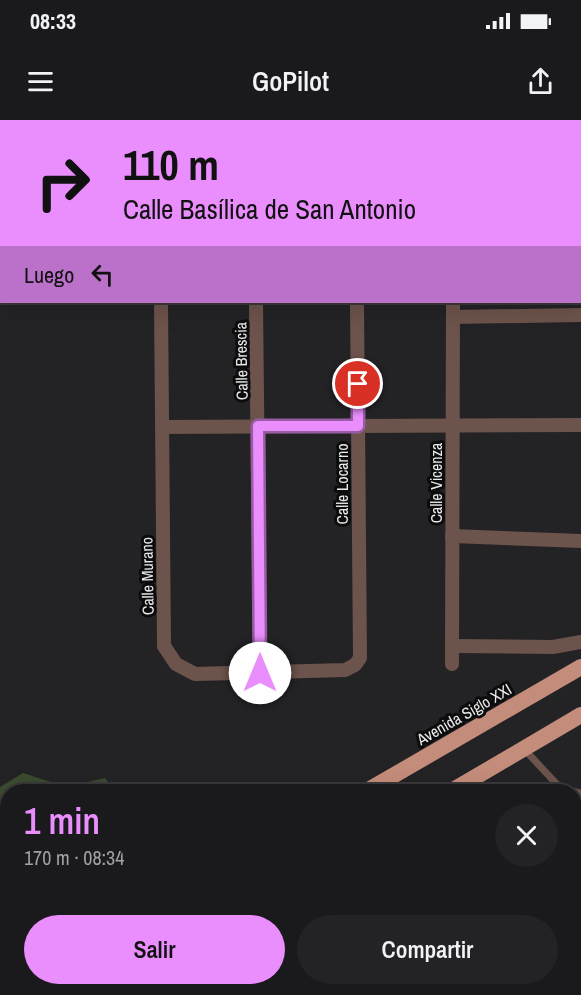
<!DOCTYPE html>
<html lang="es">
<head>
<meta charset="utf-8">
<style>
	body { margin:0; font-family:"Archivo Narrow",sans-serif; background:#232325; color:#f1f3f6; height:100vh; display:flex; flex-direction:column; font-size:22px; white-space:nowrap }
	* { box-sizing:border-box; margin:0 }
	p { font-size:20px; color:#9fa1a3 }
	.icon { flex:none; width:33px; height:33px; fill:none; stroke:currentColor; stroke-width:2; stroke-linecap:round; stroke-linejoin:round }
	.map { position:relative; flex:1; overflow:hidden }
	.details { position:absolute; left:0px; top:664px; width:582px; height:212px; display:flex; flex-direction:column; background:#1a1a1c; border-radius:24px 24px 0 0; box-shadow:0 6px 24px #0002,0 0 0 2px #38383b }
	.details>* { flex:none }
	.top-card { position:absolute; left:0px; top:0px; width:582px; height:183px; box-shadow:0 6px 24px #0002,0 0 0 2px #38383b; background:#ea8dfd; color:#111; overflow:hidden }
	.pin { position:absolute; display:grid; place-items:center; width:51px; height:51px; color:#fff; margin:-26px; border:3px solid #fff; border-radius:50%; box-shadow:0 2px 6px #0007 }
	.me { position:absolute; width:66px; margin:-33px; rotate:0deg; stroke-linejoin:round; filter:drop-shadow(0 0 4px #0008) }
	.turn { display:flex; align-items:center; gap:21px; height:126px; padding:0 24px; font-size:27px }
	.turn .icon { width:78px; height:78px; stroke-width:2.5 }
	.turn b { display:block; font-size:42px; line-height:51px }
	.then { display:flex; align-items:center; height:57px; padding:0 24px; background:#0003; gap:12px; font-size:22px }
	.round { display:grid; place-items:center; flex:none; width:63px; height:63px; border-radius:32px; background:#232325 }
	.head { display:flex; align-items:center; justify-content:space-between; height:102px; padding:0 24px }
	h1 { font-size:36px; font-weight:600; line-height:45px; color:#ea8dfd }
	.cta { display:flex; gap:12px; margin-top:auto; padding:12px 24px }
	.cta a { flex:1; height:69px; border-radius:36px; background:#ea8dfd; color:#111; font-size:24px; font-weight:600; line-height:69px; text-align:center }
	.cta a+a { background:#232325; color:#f1f3f6 }
	.status { display:flex; justify-content:space-between; align-items:center; height:42px; padding:0 30px; background:#1a1a1c; direction:ltr }
	.status svg { height:16px; fill:currentColor }
	header { display:flex; justify-content:space-between; align-items:center; height:78px; padding:0 24px; background:#1a1a1c; font-size:27px; font-weight:600 }
	.map>svg:first-child { display:block }
</style>
</head>
<body>
<div class="status"><b>08:33</b><svg viewBox="0 0 49 12"><path d="M0 12V9h3v3zM5 12V6h3v6zM10 12V3h3v9zM15 12V0h3v12zM26 1h20v11H26zM47 4h2v5h-2z"/></svg></div>
<header><svg class="icon" aria-label="menu" viewBox="0 0 24 24"><path d="M4 6h16M4 12h16M4 18h16"/></svg>GoPilot<svg class="icon" aria-label="share" viewBox="0 0 24 24"><path d="M12 15V3M7 8l5-5 5 5M5 13v7h14v-7"/></svg></header>
<div class="map">
<svg width="581" height="875" viewBox="0 0 581 875">
	<rect width="100%" height="100%" fill="#232225"/>
	<g fill="#3a4b30">
		<polygon points="23,653 66,667 105,658 116,672 8,672 7,739 0,745 0,667"/>
		<polygon points="136,869 205,869 209,875 138,875"/>
		<polygon points="535,869 538,875 352,875 348,869"/>
	</g>
	<g fill="none" stroke-linecap="round" stroke-linejoin="round">
		<g stroke="#1f5b69" stroke-width="27">
			<polyline points="0,701 8,699"/>
			<polyline points="166,868 169,875"/>
		</g>
		<g stroke="#6c534b" stroke-width="7">
			<polyline points="525,630 564,672"/>
			<polyline points="563,669 581,673"/>
			<polyline points="574,700 581,707"/>
		</g>
		<g stroke="#6c534b" stroke-width="14">
			<polyline points="12,0 12,2"/>
			<polyline points="127,0 127,2"/>
			<polyline points="236,0 236,2"/>
			<polyline points="344,0 344,2"/>
			<polyline points="453,0 453,2"/>
			<polyline points="565,0 565,2"/>
			<polyline points="580,127 581,127"/>
			<polyline points="0,166 2,166"/>
			<polyline points="161,182 164,526 176,544 195,554 345,550 355,545 360,538 357,182"/>
			<polyline points="256,182 260,553"/>
			<polyline points="453,197 581,195"/>
			<polyline points="162,307 581,305"/>
			<polyline points="452,416 581,421"/>
			<polyline points="452,526 553,527 581,522"/>
			<polyline points="452,544 453,182"/>
		</g>
		<g stroke="#c48c7a" stroke-width="16">
			<polyline points="365,672 581,547"/>
			<polyline points="450,672 581,595"/>
			<polyline points="18,875 29,868"/>
			<polyline points="100,875 111,868"/>
		</g>
	</g>
	<g fill="none" stroke-linecap="round" stroke-linejoin="round">
		<g stroke="#985ca4" stroke-width="15">
			<polyline id="route" points="260,553 258,306 358,306 358,264"/>
		</g>
		<use href="#route" stroke="#ea8dfd" stroke-width="10"/>
	</g>
	<g text-anchor="middle" stroke-width="6" stroke-linejoin="round" paint-order="stroke">
		<g font-size="16" fill="#e9e8ea" stroke="#0c0c0d">
			<text transform="translate(241 241) rotate(-91)" y="6">Calle Brescia</text>
			<text transform="translate(436 363) rotate(-90)" y="6">Calle Vicenza</text>
			<text transform="translate(342 364) rotate(-90)" y="6">Calle Locarno</text>
			<text transform="translate(147 456) rotate(-91)" y="6">Calle Murano</text>
			<text transform="translate(464 594) rotate(-30)" y="6">Avenida Siglo XXI</text>
		</g>
	</g>
</svg>
<div class="pin" style="left:358px;top:264px;background:#d93025"><svg class="icon" aria-label="arrive" viewBox="0 0 24 24"><path d="M6 21V4h12l-3 4 3 4H6"/></svg></div>
<svg class="me" style="left:260px;top:553px" viewBox="-20 -20 40 40"><circle r="19" fill="#fff"/><path d="M0-13L10 11 0 6-10 11z" fill="#ea8dfd"/></svg>
<div class="top-card">
<div class="turn"><svg class="icon" aria-label="right" viewBox="0 0 24 24"><path d="M7 20v-9h11M14 6l5 5-5 5"/></svg><div><b>110 m</b>Calle Basílica de San Antonio</div></div>
<div class="then">Luego<svg class="icon" aria-label="left" viewBox="0 0 24 24"><path d="M17 20v-9H6M10 6l-5 5 5 5"/></svg></div>
</div>
<section class="details">
<div class="head"><div><h1>1 min</h1><p>170 m · 08:34</p></div><a class="round"><svg class="icon" aria-label="close" viewBox="0 0 24 24"><path d="M6 6l12 12M18 6L6 18"/></svg></a></div>
<div class="cta"><a>Salir</a><a>Compartir</a></div>
</section>
</div>
</body>
</html>
